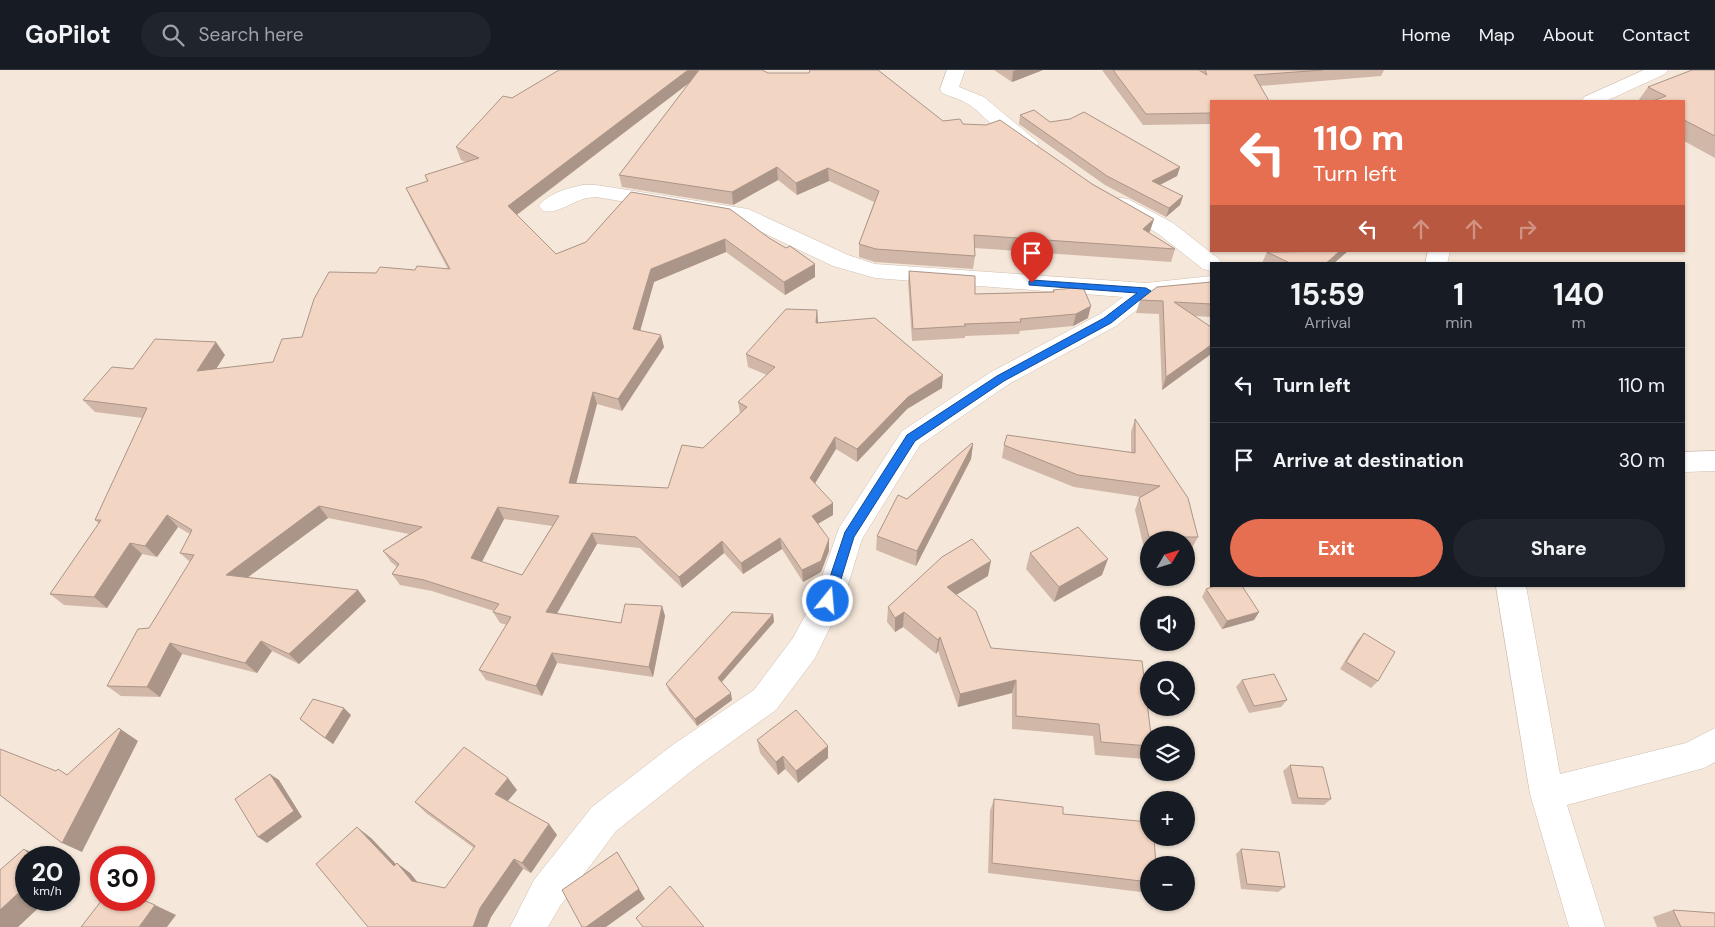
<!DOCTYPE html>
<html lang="en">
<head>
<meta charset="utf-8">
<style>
	body { margin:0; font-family:"DM Sans",sans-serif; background:#20242c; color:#f1f3f6; height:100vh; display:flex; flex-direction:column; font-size:19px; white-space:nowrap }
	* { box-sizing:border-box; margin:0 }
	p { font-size:16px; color:#9ea1a6 }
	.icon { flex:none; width:28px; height:28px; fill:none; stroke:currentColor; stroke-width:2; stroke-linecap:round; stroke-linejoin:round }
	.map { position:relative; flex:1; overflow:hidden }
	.sheet { position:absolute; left:1210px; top:192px; width:475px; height:325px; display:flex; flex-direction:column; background:#171b24; border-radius:0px; box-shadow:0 1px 4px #0004 }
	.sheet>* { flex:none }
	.hud { position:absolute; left:1210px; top:30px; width:475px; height:152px; border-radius:0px; box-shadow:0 1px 4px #0004; background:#e76f51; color:#fff; overflow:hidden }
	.needle { width:32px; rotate:52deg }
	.tools { position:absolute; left:1140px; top:461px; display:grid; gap:10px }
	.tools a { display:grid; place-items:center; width:55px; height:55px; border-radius:50%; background:#171b24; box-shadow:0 1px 4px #0004; font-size:25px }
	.speed { position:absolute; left:15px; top:776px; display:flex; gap:10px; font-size:25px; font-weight:700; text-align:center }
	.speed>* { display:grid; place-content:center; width:65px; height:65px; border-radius:50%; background:#171b24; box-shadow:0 1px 4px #0004; line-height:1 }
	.speed small { font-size:12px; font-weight:400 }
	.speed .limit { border:8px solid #d22; background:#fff; color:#111 }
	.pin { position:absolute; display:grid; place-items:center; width:42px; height:42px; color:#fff; margin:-51px -21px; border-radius:50% 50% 50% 0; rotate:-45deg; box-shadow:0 0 5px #0007 }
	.pin .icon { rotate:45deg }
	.me { position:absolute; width:55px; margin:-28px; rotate:17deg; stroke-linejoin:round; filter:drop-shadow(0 0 4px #0008) }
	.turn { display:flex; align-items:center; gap:18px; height:105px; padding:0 20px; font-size:22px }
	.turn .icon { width:65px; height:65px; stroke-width:2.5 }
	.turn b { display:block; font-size:35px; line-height:42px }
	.lanes { display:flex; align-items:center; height:48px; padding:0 20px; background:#0003; justify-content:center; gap:25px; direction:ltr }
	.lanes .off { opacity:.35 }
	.eta { display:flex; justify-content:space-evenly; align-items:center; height:85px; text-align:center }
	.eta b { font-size:30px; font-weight:700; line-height:35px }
	.action { display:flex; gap:10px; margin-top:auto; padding:10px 20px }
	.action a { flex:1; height:58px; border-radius:30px; background:#e76f51; color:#fff; font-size:20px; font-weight:700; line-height:58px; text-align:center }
	.action a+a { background:#20242c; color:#f1f3f6 }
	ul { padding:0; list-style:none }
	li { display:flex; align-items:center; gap:15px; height:75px; padding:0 20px; border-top:1px solid #363941 }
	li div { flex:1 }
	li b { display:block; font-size:19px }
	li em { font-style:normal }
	header { display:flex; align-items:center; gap:30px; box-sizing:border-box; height:70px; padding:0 25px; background:#171b24; border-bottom:1px solid #363941 }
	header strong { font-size:24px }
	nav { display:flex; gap:28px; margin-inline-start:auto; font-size:18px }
	.search { width:350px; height:45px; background:#20242c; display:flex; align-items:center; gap:12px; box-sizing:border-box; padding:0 18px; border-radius:28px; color:#9ea1a6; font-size:19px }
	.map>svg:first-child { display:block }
</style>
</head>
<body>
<header>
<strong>GoPilot</strong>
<div class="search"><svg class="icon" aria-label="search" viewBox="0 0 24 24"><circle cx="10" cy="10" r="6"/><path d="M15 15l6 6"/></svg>Search here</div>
<nav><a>Home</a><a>Map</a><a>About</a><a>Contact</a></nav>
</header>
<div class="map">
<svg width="1715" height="857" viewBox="0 0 1715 857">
	<rect width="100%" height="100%" fill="#fdf6ec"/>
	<path fill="#f5e8da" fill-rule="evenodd" d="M0,0H1715V857H0ZM1211,31H1684V181H1211ZM1211,194H1684V516H1211ZM1149,470H1186V508H1149ZM1149,535H1186V572H1149ZM1149,600H1186V638H1149ZM1149,665H1186V702H1149ZM1149,730H1186V768H1149ZM26,788H69V830H26ZM101,788H144V830H101ZM1149,795H1186V832H1149Z"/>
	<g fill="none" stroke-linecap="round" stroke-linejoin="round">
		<g stroke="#d1beb0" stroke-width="1">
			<g id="street">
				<path d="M947,0H965L959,17L984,27L1039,73L1036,77C1014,83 988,48 971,36C963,30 952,27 942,23L940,19Z"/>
				<polygon points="1644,0 1668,0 1665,4 1606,31 1582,31 1584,27"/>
				<path d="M583,115H596L748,139L848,185L875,194L1146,213L1211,206V222L1152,228L1116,256L1009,314L920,375L862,469L843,531L815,588L776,640L698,696L616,761L560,836L548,857H510L534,810L592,737L674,674L754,620L793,568L814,529L839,458L902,361L991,302L1100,244L1123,227L875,208L833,196L736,150L596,127C575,127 560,145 543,141L539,136C548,123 569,118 583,115Z"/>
				<polygon points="1121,128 1128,129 1173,153 1219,189 1222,194 1211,194 1211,201 1203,199 1157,163 1114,139 1110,134 1114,129"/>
				<polygon points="1428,181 1450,181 1447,194 1425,194"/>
				<polygon points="1715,381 1715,401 1684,402 1684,382"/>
				<polygon points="1496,516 1526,516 1560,704 1686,673 1715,658 1715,692 1704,698 1567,735 1605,857 1569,857 1530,724"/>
			</g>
		</g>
		<use href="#street" fill="#fff" fill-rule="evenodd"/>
	</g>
	<g fill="#d1b7a8" fill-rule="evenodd">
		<polygon points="994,0 1043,0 1012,12"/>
		<polygon points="1102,0 1384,0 1381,6 1260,16 1211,31 1211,54 1143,55"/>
		<polygon points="1715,0 1715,88 1684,71 1684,31 1638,31 1648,17"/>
		<path d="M768,3L943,51L963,54L1092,114L1154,149L1150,161L1149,163L1175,179L1171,192L975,178V186L973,199L875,192L859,187V174L874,132L829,111L797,125L778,110L733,135L622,117L619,105L689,13L517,145L556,184L586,172L631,122L815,207L785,225L726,182L654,212L640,261L664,277L622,341L597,334L576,414L668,418L703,378L740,343L738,332L767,305L748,297L746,284L817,240L818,253L942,318L907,339L857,392L836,379L815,413L833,445L818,454L829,481L821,502L803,512L782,479L743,504L724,483L682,518L640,478L597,474L557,543L621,553L662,536L665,546L653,607L557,593L542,626L486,610L479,600L507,555L500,553L493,542L494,541L432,521L400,515L392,504L397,497L391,492L383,481L409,464L328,448L248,507L358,520L366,531L299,594L272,581L257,603L182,584L160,627L121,626L107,616L149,558L190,492L180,483L190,464L178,457L157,487L142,484L107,538L64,535L50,524L99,454L95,450L143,348L95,342L83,330L133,299L225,285L216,299L273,292L376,203L448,199L412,131L406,118L427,112L425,105L466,92L461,90L456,77L512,28ZM504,449L552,456L522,505L482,492Z"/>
		<polygon points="1020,45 1050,52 1180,97 1177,106 1160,115 1183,126 1180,135 1166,147 1105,115 1019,54"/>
		<polygon points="1348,181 1333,194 1263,194 1262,193 1267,182"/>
		<polygon points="909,201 975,224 1053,222 1053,220 1088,248 1073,256 1020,261 1019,264 965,266 965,268 912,271 908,212"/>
		<polygon points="1211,212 1211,247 1195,246 1211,257 1211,284 1162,320 1159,244 1136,243 1140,230"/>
		<polygon points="1135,349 1198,467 1192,478 1186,478 1186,470 1149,470 1149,478 1144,478 1135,440 1139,428 1141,427 1074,417 1002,388 1004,375 1131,382 1131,362"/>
		<polygon points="973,374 971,389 916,496 876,480 877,466 907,429"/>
		<polygon points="1030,483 1102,505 1054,532 1026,499"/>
		<polygon points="988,506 956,525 991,578 1149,665 1149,683 1145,689 1095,685 1093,666 1012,659 1012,623 958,637 938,581 936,584 903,557 895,562 887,552 888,537"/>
		<polygon points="1206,519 1259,542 1254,550 1222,559 1202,527"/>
		<polygon points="773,544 774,552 722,612 732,630 697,656 669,621 666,614"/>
		<polygon points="1364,563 1378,611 1371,618 1340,599 1357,571"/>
		<polygon points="1242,610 1287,630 1281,637 1249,643 1236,617"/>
		<polygon points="351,645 333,674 308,656 300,649"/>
		<polygon points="757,670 828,676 828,688 798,713 785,699 778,705 760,683"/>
		<polygon points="1290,695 1331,729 1324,735 1292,734 1283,701"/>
		<polygon points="517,720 508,731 549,754 557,765 531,803 523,799 491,847 487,857 368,857 371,768 396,794 410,803 417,812 445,818 474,778 426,743 415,732"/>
		<polygon points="994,729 1063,744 1149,795 1149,823 988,803 990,741"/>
		<polygon points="1241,779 1285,817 1278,822 1241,819 1236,784"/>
		<polygon points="1673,840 1715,857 1657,857 1653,847"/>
	</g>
	<g fill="#aa9588">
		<polygon points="688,0 706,0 512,148 508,136"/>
		<polygon points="1016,0 1043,0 1012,12 1013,1"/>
		<polygon points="777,97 778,110 733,135 732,122"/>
		<polygon points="1180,97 1177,106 1150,120 1152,111"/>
		<polygon points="828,98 829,111 797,125 796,113"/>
		<polygon points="1183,126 1180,135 1166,147 1169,138"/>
		<polygon points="1154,149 1150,161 1139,171 1143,159"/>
		<polygon points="725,169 726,182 654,212 637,272 633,259 651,199"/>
		<polygon points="1340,181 1348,181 1333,194 1325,194"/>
		<polygon points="815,194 815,207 785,225 784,212"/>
		<polygon points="1091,236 1088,248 1073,256 1076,244"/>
		<polygon points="817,240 818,253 816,253"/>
		<polygon points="661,265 664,277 622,341 618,329"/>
		<polygon points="216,272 225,285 207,313 197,301"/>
		<polygon points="1211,275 1211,284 1162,320 1166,307"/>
		<polygon points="943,305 942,318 907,339 857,392 857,379 908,327"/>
		<polygon points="593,322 597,334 573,425 569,413"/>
		<polygon points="835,367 836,379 811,420 810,408"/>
		<polygon points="973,374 971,389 916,496 917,481"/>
		<polygon points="833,433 833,445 812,457 812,446"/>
		<polygon points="319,436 328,448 236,516 226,505"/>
		<polygon points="498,437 504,449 478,499 471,488"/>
		<polygon points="167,445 178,457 157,487 145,476"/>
		<polygon points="592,463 597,474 552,552 546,542"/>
		<polygon points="780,468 782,479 743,504 741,493"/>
		<polygon points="829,469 829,481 821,502 803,512 802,500"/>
		<polygon points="722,471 724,483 682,518 679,507"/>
		<polygon points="130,473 142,484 107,538 94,527"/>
		<polygon points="1108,489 1102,505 1054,532 1059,517"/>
		<polygon points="991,491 988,506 944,532 947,517"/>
		<polygon points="358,520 366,531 299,594 289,584"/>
		<polygon points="662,536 665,546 653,607 649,597"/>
		<polygon points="904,542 903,557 895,562 895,548"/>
		<polygon points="1259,542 1254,550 1222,559 1227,551"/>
		<polygon points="773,544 774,552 719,615 718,608"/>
		<polygon points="940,567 938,581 936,584 938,570"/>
		<polygon points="261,571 272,581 257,603 245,593"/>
		<polygon points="170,573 182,584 160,627 147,617"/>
		<polygon points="552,583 557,593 542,626 536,616"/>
		<polygon points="1016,610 1012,623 958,637 960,624"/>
		<polygon points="731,623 732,630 697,656 695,649"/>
		<polygon points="344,638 351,645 333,674 325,668"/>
		<polygon points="119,658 138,671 82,782 62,773"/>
		<polygon points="828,676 828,688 798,713 796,701"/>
		<polygon points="783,686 785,699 778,705 776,692"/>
		<polygon points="270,704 279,710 302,747 267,773 258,767"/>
		<polygon points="508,708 517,720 504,735 495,724"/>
		<polygon points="549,754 557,765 531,803 522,793"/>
		<polygon points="357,757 371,768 407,806 394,796"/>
		<polygon points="24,779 44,788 33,788"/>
		<polygon points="617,782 645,829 606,857 586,857"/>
		<polygon points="514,789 523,799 491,847 487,857 473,857 480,838"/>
		<polygon points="397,793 410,803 424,820 412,811"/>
		<polygon points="26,816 26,830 47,830 18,857 0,857 0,840"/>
		<polygon points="155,835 176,845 167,857 139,857"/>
	</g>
	<g fill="#f3d5c3" stroke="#aa9588" fill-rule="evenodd">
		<path d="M559,0H688L508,136L556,184L586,172L631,122L730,139L769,168L786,178L790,176L815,194L784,212L725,169L651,199L633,259L661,265L618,329L593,322L569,413L668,418L682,375L703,378L747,337L738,332L775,297L746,284L786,239L817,240L816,253L875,248L943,305L908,327L857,379L835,367L810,408L833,433L812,446L829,469L821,491L802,500L780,468L741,493L722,471L679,507L636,467L592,463L546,542L621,553L625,534L662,536L649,597L552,583L536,616L479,600L511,547L493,542L499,534L424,510L392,504L399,494L383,481L422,457L319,436L226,505L358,520L289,584L261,571L245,593L170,573L147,617L107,616L138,559L149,558L194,485L180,483L192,460L167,445L145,476L130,473L94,527L50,524L101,450H95L147,338L83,330L112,297L133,299L155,269L216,272L197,301L273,292L282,269L302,267L314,229L329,202L376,203L380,197L415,200L417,196L450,199L406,118L428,111L425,105L479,88L456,77L503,26L512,28ZM498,437L559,446L522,505L471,488Z"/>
		<polygon points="699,0 762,0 768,3 809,3 810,0 878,0 943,51 960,49 963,54 986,55 1000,50 1092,114 1154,149 1143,159 1175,179 974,165 975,186 876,179 859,174 879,121 828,98 796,113 777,97 732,122 619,105"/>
		<polygon points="1113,0 1199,0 1207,5 1205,0 1323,0 1254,5 1269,31 1211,31 1211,43 1146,44"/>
		<polygon points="1692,0 1715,0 1715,66 1684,50 1684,31 1653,31 1666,26 1648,17"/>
		<polygon points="1034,40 1050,52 1070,49 1084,42 1180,97 1152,111 1183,126 1169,138 1107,106 1020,45"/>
		<polygon points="1340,181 1325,194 1292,194 1267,182"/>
		<polygon points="909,201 975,206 975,224 1054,222 1053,220 1083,217 1091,236 1076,244 1020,249 1021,252 964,254 966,256 913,259"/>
		<polygon points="1211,212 1211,234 1174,232 1211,257 1211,275 1166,307 1163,231 1140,230 1157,217"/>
		<polygon points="1135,349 1188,428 1198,467 1149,467 1139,428 1160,416 1078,405 1004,375 1007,365 1135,383"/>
		<polygon points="972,373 973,374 917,481 877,466 898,425 907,429"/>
		<polygon points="1078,457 1108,489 1059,517 1030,483"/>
		<polygon points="972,469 991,491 947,517 976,541 991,578 1142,591 1151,665 1149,665 1149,676 1101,672 1099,654 1016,646 1016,610 960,624 940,567 938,570 904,542 895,548 888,537 942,487"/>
		<polygon points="1215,516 1242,516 1259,542 1227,551 1206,519"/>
		<polygon points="732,542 773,544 718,608 731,623 695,649 666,614"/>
		<polygon points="1364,563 1395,582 1378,611 1346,592"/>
		<polygon points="1274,604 1287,630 1254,636 1242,610"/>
		<polygon points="313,629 344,638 325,668 300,649"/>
		<polygon points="796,640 828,676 796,701 783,686 776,692 757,670"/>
		<polygon points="119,658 121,660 62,773 0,725 0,679 56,701 58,699 67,705"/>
		<polygon points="464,677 508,708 495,724 549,754 522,793 514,789 480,838 473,857 368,857 316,794 357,757 394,796 397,793 412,811 445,818 475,776 415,732"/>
		<polygon points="1290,695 1323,697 1331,729 1298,728"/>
		<polygon points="270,704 294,741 258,767 235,729"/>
		<polygon points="994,729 1063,737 1063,744 1149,752 1149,768 1154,768 1156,795 1149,795 1149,812 992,793"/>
		<polygon points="24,779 33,788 26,788 26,816 0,840 0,800"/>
		<polygon points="1241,779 1279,782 1285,817 1247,814"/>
		<polygon points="617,782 639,819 586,857 582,857 562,820"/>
		<polygon points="670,816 704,857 643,857 636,848"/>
		<polygon points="102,830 143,830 155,835 139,857 81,857"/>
		<polygon points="1673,840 1715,843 1715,857 1681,857"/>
	</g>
	<polygon fill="#1a73e8" stroke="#114b97" points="1032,210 1146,218 1151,221 1111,253 1004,311 915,371 854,467 833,535 828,536 824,535 822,531 845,462 907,365 997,306 1104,248 1137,223 1029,215 1029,211"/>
</svg>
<div class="tools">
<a><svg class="needle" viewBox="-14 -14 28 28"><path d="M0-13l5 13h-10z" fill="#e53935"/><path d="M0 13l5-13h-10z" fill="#9ea1a6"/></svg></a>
<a><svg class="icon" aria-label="sound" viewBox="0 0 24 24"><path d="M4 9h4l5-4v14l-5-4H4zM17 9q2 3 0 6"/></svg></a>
<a><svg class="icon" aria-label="search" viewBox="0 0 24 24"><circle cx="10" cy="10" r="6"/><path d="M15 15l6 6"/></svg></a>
<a><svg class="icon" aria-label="layers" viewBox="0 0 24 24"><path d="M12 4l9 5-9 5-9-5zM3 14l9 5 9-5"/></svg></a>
<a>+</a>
<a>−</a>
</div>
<div class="speed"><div>20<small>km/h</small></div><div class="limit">30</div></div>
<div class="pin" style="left:1032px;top:213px;background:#d93025"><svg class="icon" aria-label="arrive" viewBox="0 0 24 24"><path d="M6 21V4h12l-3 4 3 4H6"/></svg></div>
<svg class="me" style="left:828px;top:531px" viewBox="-20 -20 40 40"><circle r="17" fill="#1a73e8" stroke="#fff" stroke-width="3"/><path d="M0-11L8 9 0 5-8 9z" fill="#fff"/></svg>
<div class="hud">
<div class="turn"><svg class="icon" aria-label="left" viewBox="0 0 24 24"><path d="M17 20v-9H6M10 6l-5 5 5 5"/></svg><div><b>110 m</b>Turn left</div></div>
<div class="lanes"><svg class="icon" aria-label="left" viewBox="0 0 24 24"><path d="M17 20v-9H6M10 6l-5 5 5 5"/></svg><svg class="icon off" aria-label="ahead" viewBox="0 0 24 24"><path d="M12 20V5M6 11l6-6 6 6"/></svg><svg class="icon off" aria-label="ahead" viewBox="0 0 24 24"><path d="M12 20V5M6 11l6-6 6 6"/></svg><svg class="icon off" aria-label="right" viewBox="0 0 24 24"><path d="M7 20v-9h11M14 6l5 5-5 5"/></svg></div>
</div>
<section class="sheet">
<div class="eta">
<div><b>15:59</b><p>Arrival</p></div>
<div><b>1</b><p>min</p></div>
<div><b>140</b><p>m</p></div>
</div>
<ul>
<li><svg class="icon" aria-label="left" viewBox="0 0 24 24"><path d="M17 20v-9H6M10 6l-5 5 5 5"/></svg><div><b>Turn left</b></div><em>110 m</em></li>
<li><svg class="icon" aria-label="arrive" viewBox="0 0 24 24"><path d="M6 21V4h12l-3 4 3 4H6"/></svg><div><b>Arrive at destination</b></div><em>30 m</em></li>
</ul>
<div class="action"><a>Exit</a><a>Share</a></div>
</section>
</div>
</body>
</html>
